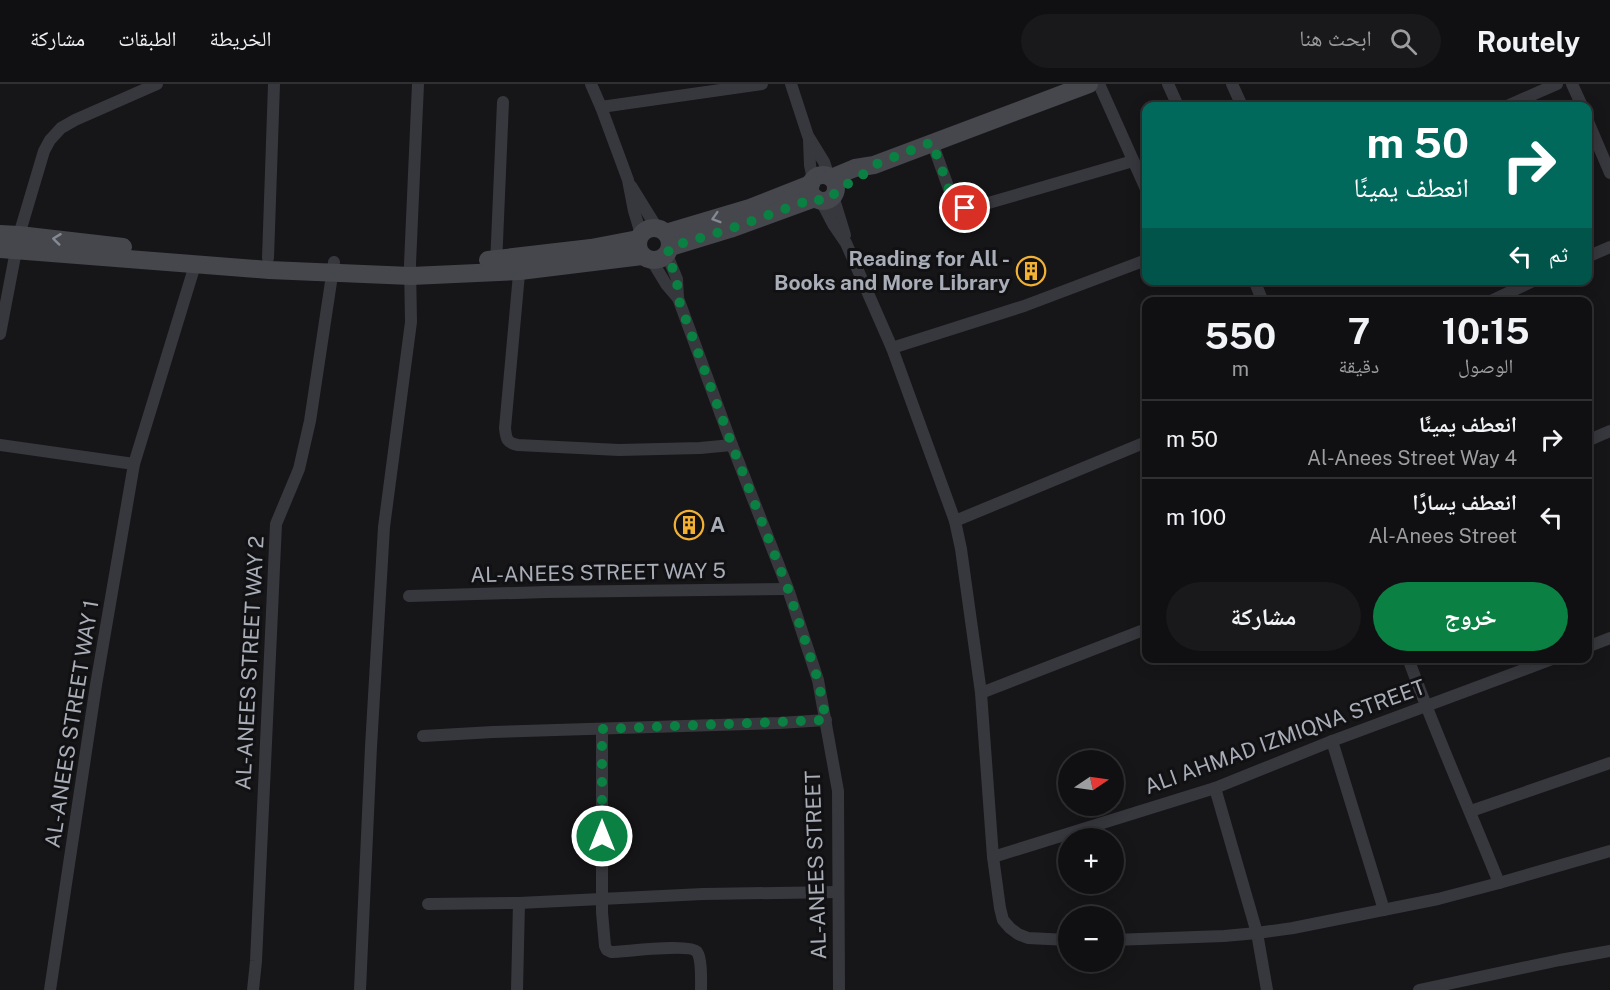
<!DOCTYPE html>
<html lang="ar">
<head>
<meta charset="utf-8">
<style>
	body { margin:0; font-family:"Public Sans","Noto Naskh Arabic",sans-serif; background:#19191b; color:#f1f3f6; direction:rtl; height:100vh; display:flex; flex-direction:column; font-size:22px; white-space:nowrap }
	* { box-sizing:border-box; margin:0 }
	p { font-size:20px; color:#9c9d9f }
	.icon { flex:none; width:33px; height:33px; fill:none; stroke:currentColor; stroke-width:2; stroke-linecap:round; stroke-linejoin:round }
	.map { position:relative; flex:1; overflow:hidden; direction:ltr }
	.panel { position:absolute; left:1142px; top:213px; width:450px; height:366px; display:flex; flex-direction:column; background:#101012; border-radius:12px; box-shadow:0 3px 15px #0003,0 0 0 2px #303032; direction:rtl }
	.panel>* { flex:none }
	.hud { position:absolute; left:1142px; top:18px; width:450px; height:183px; border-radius:12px; box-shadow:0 3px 15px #0003,0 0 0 2px #303032; direction:rtl; background:#00695c; color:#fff; overflow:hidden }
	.needle { width:39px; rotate:77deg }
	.controls { position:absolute; left:1058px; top:666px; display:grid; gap:12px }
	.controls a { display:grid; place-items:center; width:66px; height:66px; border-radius:50%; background:#101012; box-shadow:0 3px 15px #0003,0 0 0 2px #303032; font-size:30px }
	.pin { position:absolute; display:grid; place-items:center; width:51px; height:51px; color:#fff; margin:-26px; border:3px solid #fff; border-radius:50%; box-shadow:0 2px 6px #0007 }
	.me { position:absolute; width:66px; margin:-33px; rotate:0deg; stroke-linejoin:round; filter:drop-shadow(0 0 4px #0008) }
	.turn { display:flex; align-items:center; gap:21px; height:126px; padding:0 24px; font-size:27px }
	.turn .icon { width:78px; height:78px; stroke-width:2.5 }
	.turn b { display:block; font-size:42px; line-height:51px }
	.then { display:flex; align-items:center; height:57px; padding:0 24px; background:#0003; gap:12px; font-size:22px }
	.eta { display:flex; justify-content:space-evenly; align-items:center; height:102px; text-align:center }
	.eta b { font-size:36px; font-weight:700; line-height:42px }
	.button { display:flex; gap:12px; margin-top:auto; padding:12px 24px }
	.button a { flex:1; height:69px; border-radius:36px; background:#0b8043; color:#fff; font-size:24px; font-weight:700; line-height:69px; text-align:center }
	.button a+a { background:#19191b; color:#f1f3f6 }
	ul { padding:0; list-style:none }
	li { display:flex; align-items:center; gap:18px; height:78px; padding:0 24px; border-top:2px solid #303032 }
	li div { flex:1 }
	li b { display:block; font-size:22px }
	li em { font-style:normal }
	header { display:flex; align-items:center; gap:36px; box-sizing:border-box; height:84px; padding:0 30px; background:#101012; border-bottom:2px solid #303032 }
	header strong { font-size:28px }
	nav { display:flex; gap:33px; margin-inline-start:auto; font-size:21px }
	.search { width:420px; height:54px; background:#19191b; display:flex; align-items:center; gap:15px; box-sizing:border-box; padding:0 21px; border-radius:33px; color:#9c9d9f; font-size:22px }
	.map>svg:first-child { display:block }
</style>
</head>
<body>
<header>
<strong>Routely</strong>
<div class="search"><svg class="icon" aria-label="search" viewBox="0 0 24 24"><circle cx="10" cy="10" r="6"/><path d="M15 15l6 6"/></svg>ابحث هنا</div>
<nav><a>الخريطة</a><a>الطبقات</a><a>مشاركة</a></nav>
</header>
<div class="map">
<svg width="1610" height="906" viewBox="0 0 1610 906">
	<rect width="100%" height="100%" fill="#161618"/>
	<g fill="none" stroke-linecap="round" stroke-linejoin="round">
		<g stroke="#37383d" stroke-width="12">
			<polyline points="591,0 601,23 628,96 634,127 641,150"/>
			<polyline points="791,0 808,52 824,78 829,93"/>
			<polyline points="1099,0 1146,105"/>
			<polyline points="1168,0 1178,22"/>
			<polyline points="1232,0 1242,22"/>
			<polyline points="1572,0 1582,22"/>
			<polyline points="1507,22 1557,0"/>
			<polyline points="601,23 762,0"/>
			<polyline points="1587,35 1610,89"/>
			<polyline points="809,56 810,81 813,96"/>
			<polyline points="932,58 954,119 959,124 978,122 1133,77"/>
			<polyline points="631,102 657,144"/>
			<polyline points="833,112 845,151"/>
			<polyline points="821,117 833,140 846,159 892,264 955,437 961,465 981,609 993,773 1000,824 1003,836 1010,844 1018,850 1028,854 1068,856"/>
			<polyline points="667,171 677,195 678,214 732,361 788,505 818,596 838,707 839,906"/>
			<polyline points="1587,173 1610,163"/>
			<polyline points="268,174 274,0"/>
			<polyline points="652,177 666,200 678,214"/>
			<path d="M520,179L505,344C506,355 507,359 518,361L619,366L700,364L732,361"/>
			<polyline points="496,181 503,18"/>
			<polyline points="1254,196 1263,218"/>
			<polyline points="1489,218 1535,196"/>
			<polyline points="0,250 19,151 44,67 50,56 61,44 75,36 157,0"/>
			<polyline points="892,264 1024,222 1146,176"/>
			<polyline points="1587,357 1610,347"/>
			<polyline points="0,361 134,380"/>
			<polyline points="955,437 1146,358"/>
			<polyline points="409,512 547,508 788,505"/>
			<polyline points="1587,563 1610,554"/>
			<path d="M1408,574C1436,651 1469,724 1499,799"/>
			<polyline points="981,609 1146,545"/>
			<path d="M602,645V828L605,862L607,866L611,868C624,868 690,859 697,868C702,875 701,897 701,906"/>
			<polyline points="423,652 493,648 779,639 826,636"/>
			<polyline points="1332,657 1384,826"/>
			<polyline points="1215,704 1257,849 1267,906"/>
			<polyline points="1471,727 1610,679"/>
			<polyline points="993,773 1215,704 1332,657 1555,574"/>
			<polyline points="428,820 519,819 703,810 838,808"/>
			<polyline points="1113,856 1224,852 1257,849 1293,844 1438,815 1499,799 1610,767"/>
			<polyline points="50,906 96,601 134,380 195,181"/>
			<polyline points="253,906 256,877 276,440 299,385 310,337 334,178"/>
			<polyline points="360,906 371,663 384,443 411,238 410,180 418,0"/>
			<polyline points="517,906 519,819"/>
			<polyline points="1419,906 1560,876 1610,867"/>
		</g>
		<g stroke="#45474d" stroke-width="18">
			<circle cx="823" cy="104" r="13"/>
			<polyline points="831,94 855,84 874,81 1089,0"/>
			<circle cx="654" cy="160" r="16"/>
			<polyline points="666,149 750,124 811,100"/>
			<polyline points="0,150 19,151 123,163"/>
			<polyline points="671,163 730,145 815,114"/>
			<polyline points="0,165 269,186 411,192 520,187 642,172"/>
			<polyline points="488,176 591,164 638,155"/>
		</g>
	</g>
	<defs><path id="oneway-chevron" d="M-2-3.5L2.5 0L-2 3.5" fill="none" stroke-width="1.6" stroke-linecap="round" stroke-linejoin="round" transform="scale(1.5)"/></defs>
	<g stroke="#858993">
		<use href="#oneway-chevron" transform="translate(716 134) rotate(163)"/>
		<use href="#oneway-chevron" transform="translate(57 155) rotate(-173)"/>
	</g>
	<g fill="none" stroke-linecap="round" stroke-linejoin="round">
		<polyline stroke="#0b8043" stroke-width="10" stroke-dasharray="0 18" points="602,752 602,645 826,636 818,596 788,505 732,361 678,214 677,195 667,171 670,163 730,145 815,114 821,117 828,116 833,112 836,106 859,94 874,81 932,58 954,119 959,124 965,124"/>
	</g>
	<defs>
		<g id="building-ring" transform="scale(1.5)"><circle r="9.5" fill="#111113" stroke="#f2b134" stroke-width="1.5"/><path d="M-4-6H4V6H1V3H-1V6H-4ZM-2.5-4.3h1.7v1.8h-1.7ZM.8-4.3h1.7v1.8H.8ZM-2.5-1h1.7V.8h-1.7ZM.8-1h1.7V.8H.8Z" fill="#f2b134"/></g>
	</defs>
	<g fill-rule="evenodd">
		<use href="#building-ring" x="1031" y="187"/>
		<use href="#building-ring" x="689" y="441"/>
	</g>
	<g text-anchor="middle" stroke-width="6" stroke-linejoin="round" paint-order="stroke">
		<g font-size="21" font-weight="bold" fill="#a8adb8" stroke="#111113" text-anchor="end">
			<text x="1010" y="182">Reading for All -<tspan x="1010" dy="24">Books and More Library</tspan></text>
			<text x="710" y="448" text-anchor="start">A</text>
		</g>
		<g font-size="21" fill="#a8adb8" stroke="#111113">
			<text transform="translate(598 489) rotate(-1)" y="7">AL-ANEES STREET WAY 5</text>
			<text transform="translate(250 579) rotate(-87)" y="7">AL-ANEES STREET WAY 2</text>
			<text transform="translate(72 640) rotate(-81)" y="7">AL-ANEES STREET WAY 1</text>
			<text transform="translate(1285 653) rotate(-20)" y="7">ALI AHMAD IZMIQNA STREET</text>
			<text transform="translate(816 781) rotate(-92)" y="7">AL-ANEES STREET</text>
		</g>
	</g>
</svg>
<div class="controls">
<a><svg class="needle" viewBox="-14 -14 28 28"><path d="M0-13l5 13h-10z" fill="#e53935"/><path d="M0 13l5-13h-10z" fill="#9c9d9f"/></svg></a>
<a>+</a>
<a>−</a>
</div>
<div class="pin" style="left:965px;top:124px;background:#d93025"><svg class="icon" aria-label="arrive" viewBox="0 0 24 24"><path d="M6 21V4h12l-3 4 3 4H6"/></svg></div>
<svg class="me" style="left:602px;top:752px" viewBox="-20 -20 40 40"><circle r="17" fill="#0b8043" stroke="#fff" stroke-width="3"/><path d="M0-11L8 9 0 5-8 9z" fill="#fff"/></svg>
<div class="hud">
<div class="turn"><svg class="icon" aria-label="right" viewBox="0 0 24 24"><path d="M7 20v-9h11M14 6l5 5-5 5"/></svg><div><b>50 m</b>انعطف يمينًا</div></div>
<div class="then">ثم<svg class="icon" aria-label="left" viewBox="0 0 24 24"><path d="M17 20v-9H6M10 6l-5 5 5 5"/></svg></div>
</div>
<section class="panel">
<div class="eta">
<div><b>10:15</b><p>الوصول</p></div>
<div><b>7</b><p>دقيقة</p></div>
<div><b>550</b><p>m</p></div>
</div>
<ul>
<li><svg class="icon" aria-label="right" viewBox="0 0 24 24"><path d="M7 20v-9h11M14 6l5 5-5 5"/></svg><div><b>انعطف يمينًا</b><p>Al-Anees Street Way 4</p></div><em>50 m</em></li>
<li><svg class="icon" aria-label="left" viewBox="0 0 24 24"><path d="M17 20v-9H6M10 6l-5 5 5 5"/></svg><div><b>انعطف يسارًا</b><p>Al-Anees Street</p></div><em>100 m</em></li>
</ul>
<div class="button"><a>خروج</a><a>مشاركة</a></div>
</section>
</div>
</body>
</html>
